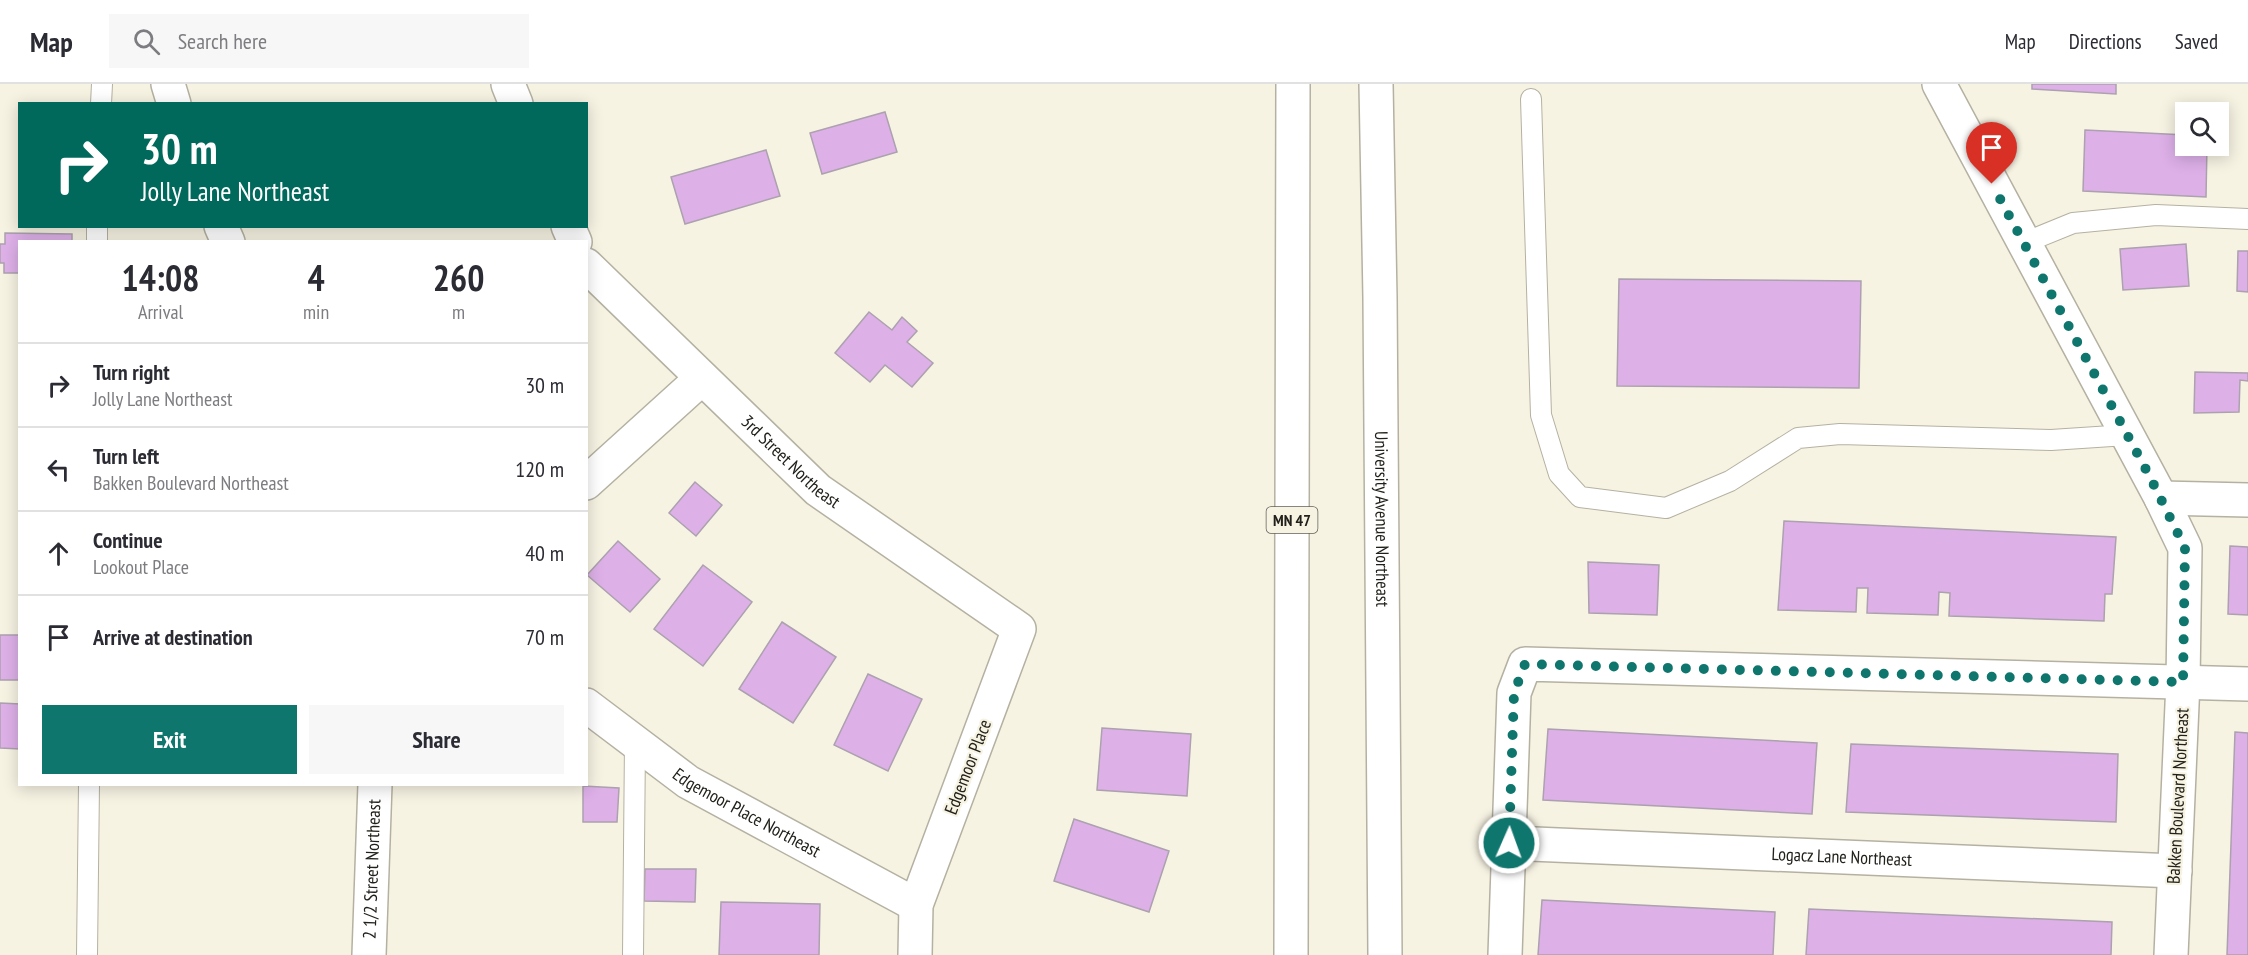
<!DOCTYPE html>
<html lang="en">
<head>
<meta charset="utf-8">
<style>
	body { margin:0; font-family:"PT Sans Narrow",sans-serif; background:#f7f7f7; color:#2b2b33; height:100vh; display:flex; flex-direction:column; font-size:22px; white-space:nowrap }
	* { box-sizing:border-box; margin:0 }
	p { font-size:20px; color:#7c7c81 }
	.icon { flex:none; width:33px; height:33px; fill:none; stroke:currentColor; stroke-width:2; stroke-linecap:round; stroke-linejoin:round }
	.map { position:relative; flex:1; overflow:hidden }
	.sheet { position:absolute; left:18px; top:156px; width:570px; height:546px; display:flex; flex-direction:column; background:#fff; border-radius:0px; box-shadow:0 3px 15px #0003 }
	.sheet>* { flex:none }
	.hud { position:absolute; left:18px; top:18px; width:570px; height:126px; border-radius:0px; box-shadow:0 3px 15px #0003; background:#00695c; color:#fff; overflow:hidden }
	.controls { position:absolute; left:2175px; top:18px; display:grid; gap:12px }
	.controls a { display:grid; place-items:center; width:54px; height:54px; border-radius:0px; background:#fff; box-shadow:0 3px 15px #0003; font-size:30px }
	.pin { position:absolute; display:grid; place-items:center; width:51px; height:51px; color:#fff; margin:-62px -26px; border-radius:50% 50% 50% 0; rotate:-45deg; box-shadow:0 0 6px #0007 }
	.pin .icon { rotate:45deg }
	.me { position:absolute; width:66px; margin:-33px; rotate:2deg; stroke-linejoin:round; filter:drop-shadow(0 0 4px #0008) }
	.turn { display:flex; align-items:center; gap:21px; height:126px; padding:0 24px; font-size:27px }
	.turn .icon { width:78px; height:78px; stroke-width:2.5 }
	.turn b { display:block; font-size:42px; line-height:51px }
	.eta { display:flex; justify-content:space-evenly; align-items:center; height:102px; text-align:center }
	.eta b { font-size:36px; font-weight:700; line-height:42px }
	.primary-button { display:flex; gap:12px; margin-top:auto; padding:12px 24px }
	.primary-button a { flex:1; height:69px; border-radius:0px; background:#0f766e; color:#fff; font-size:24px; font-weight:700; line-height:69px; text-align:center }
	.primary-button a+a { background:#f7f7f7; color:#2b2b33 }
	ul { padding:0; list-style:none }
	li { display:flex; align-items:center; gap:18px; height:84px; padding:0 24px; border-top:2px solid #e1e1e2 }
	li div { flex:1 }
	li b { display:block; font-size:22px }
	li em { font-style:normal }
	header { display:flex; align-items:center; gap:36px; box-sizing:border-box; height:84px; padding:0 30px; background:#fff; border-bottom:2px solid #e1e1e2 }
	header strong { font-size:28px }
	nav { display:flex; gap:33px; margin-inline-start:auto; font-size:21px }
	.search { width:420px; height:54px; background:#f7f7f7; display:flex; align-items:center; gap:15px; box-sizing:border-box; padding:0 21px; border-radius:0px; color:#7c7c81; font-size:22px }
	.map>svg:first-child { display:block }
</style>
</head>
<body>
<header>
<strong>Map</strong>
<div class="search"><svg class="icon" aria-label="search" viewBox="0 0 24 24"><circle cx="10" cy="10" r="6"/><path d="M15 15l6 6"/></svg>Search here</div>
<nav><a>Map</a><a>Directions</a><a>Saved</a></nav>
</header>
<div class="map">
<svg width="2248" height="871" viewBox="0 0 2248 871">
	<rect width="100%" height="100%" fill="#f7f3e3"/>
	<g fill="#ddb0e8" stroke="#aca1ae" stroke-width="1.5">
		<polygon points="2032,0 2116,0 2116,10 2032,5"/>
		<polygon points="885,28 897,68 822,90 810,49"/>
		<polygon points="2085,46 2186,51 2186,62 2207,62 2206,113 2083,107"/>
		<polygon points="766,66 780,112 685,140 671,93"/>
		<polygon points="5,149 72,150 72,158 20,158 20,189 4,189 4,179 0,179 0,160 5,160"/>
		<polygon points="2186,160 2189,202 2123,206 2120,165"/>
		<polygon points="2238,167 2248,167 2248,208 2237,207"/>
		<polygon points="1619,195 1861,197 1859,304 1617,302"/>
		<polygon points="869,228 892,246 902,233 917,247 907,258 933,279 912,303 885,281 870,298 835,269"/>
		<polygon points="2195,288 2248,289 2248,297 2240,296 2239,328 2194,329"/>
		<polygon points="695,398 722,421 696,452 669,429"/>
		<polygon points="1784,437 2116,453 2112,510 2105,510 2104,537 1949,532 1950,509 1939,508 1938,531 1867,529 1868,504 1857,504 1856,528 1778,526"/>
		<polygon points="618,457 660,495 630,528 587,491"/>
		<polygon points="2230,462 2248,463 2248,531 2228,530"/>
		<polygon points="1588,478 1659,481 1657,531 1589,529"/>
		<polygon points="703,481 752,518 703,582 654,545"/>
		<polygon points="782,538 836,573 793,639 739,605"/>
		<rect x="0" y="551" width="20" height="45"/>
		<polygon points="868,590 922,615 888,687 834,661"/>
		<polygon points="0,619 20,620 20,665 0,664"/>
		<polygon points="1102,644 1191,650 1187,712 1097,706"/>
		<polygon points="1548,645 1817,659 1812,730 1543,716"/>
		<polygon points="2235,648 2248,649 2248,871 2227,871"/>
		<polygon points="1851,660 2118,670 2116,738 1846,728"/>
		<polygon points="583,702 619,704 617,738 583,738"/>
		<polygon points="1074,735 1169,767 1149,828 1054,797"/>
		<polygon points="645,785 696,785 695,818 644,817"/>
		<polygon points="1542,816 1775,828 1773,871 1538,871"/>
		<polygon points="721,818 820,820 819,871 719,871"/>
		<polygon points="1809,825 2112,838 2111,871 1806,871"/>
	</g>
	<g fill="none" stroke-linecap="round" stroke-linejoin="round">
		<g stroke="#b5b1a2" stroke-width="22">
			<g id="service">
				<polyline points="1531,15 1541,331 1559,390 1580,413 1666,424 1730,397 1798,354 1840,350 2051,356 2127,351"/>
				<polyline points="101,20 102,0"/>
				<polyline points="97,158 97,142"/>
				<polyline points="2024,159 2073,139 2156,131 2248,135"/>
				<polyline points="87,871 89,700"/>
				<polyline points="633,871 635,658"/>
			</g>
		</g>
		<g stroke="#b5b1a2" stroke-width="36">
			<g id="minor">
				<polyline points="168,0 174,20"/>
				<polyline points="508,0 516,20"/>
				<polyline points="1939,0 2161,414 2185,464 2183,598 2171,871"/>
				<polyline points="221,142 228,158"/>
				<polyline points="568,142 575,158"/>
				<path id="s1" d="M586,181L818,406L1019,545L916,821L915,871"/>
				<polyline points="586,399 702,294"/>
				<polyline points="2161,414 2248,416"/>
				<path id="s2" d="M586,621L688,698L916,821"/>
				<path id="s3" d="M1509,759L2175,787"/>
				<path id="s4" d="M369,871L375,700"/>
				<polyline points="1505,871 1514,609 1525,580 2248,600"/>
			</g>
		</g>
		<g stroke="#b5b1a2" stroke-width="36">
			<g id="primary">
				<path id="s5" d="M1376,0L1380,214L1385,871"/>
				<polyline points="1291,871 1293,0"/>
			</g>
		</g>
		<use href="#service" stroke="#fff" stroke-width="20"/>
		<use href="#minor" stroke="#fff" stroke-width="33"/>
		<use href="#primary" stroke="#fff" stroke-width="33"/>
	</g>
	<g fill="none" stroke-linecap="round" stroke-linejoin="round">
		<polyline stroke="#0f766e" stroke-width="10" stroke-dasharray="0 18" points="1509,759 1514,609 1525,580 2183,598 2185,464 2150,393 1992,100"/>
	</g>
	<g text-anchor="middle" stroke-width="4.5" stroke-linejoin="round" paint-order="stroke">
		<rect fill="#f7f3e3" stroke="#615f56" stroke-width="1.5" x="1266.5" y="423" width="51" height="26" rx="4.5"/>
		<g font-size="16" font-weight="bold" fill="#21201a">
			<text x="1292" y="442">MN 47</text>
		</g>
		<g font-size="18" fill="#21201a" stroke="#f7f3e3">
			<text dy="6" stroke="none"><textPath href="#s1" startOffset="284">3rd Street Northeast</textPath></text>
			<text dy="6" stroke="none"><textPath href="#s5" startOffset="435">University Avenue Northeast</textPath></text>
			<text transform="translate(968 683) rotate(-69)" y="6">Edgemoor Place</text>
			<text transform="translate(2178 712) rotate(-87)" y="6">Bakken Boulevard Northeast</text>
			<text dy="6" stroke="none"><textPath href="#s2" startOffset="194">Edgemoor Place Northeast</textPath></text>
			<text dy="6" stroke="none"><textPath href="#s3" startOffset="333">Logacz Lane Northeast</textPath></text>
			<text dy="6" stroke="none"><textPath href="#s4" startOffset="86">2 1/2 Street Northeast</textPath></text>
		</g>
	</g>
</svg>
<div class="controls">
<a><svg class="icon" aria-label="search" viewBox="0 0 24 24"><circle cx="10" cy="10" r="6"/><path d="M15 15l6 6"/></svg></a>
</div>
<div class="pin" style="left:1992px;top:100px;background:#d93025"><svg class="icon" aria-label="arrive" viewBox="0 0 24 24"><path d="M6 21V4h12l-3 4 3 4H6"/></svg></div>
<svg class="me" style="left:1509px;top:759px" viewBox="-20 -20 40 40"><circle r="17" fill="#0f766e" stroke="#fff" stroke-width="3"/><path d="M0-11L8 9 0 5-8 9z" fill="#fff"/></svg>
<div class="hud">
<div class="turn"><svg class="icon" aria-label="right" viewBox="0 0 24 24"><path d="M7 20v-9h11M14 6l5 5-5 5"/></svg><div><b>30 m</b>Jolly Lane Northeast</div></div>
</div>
<section class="sheet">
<div class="eta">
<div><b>14:08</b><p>Arrival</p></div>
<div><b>4</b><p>min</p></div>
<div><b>260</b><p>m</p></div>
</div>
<ul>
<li><svg class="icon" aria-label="right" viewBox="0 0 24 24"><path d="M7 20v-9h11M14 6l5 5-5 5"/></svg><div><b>Turn right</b><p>Jolly Lane Northeast</p></div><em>30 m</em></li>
<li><svg class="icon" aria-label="left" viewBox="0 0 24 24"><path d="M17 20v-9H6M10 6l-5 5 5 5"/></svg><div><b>Turn left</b><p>Bakken Boulevard Northeast</p></div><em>120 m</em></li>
<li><svg class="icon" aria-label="ahead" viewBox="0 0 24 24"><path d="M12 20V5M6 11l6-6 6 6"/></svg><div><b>Continue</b><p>Lookout Place</p></div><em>40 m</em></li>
<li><svg class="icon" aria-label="arrive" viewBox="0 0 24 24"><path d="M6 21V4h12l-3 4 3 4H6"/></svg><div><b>Arrive at destination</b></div><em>70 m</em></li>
</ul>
<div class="primary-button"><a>Exit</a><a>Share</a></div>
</section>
</div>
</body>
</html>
